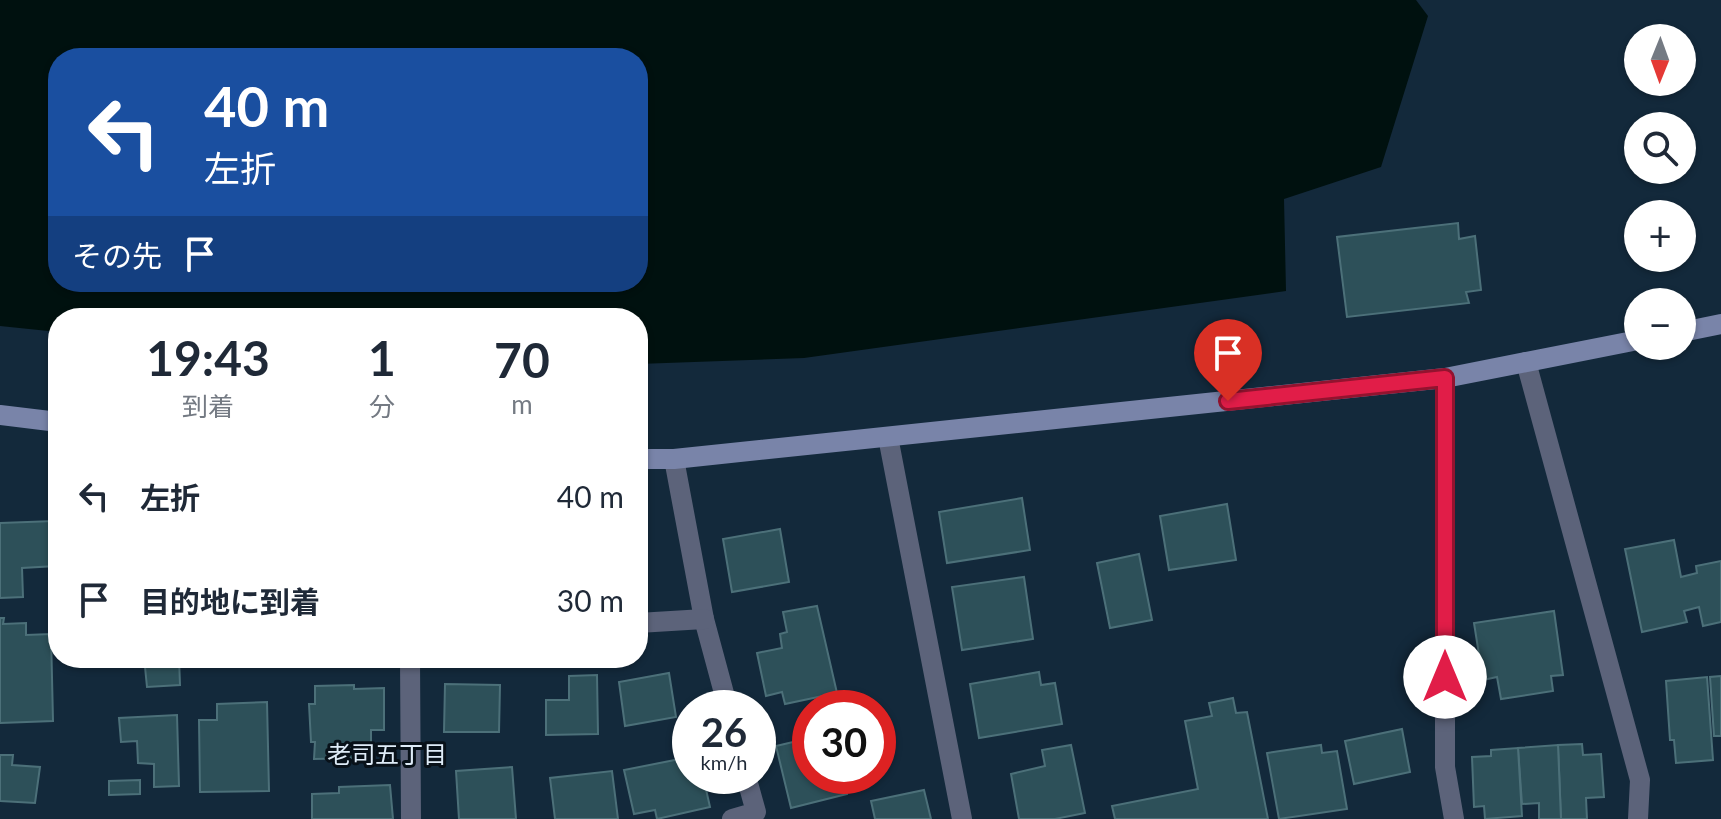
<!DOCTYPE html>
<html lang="ja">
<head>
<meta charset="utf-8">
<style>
	body { margin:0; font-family:Lato,"Noto Sans JP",sans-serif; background:#f2f2f3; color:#1f2937; height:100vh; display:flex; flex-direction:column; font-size:30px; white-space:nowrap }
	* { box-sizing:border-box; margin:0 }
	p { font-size:26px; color:#747a83 }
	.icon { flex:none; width:44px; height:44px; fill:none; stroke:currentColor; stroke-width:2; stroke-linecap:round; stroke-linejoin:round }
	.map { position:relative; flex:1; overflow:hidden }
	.details { position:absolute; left:48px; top:308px; width:600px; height:360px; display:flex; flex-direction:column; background:#fff; border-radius:32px; box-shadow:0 2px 6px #0004 }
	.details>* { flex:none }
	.hud { position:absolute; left:48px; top:48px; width:600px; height:244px; border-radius:32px; box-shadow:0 2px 6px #0004; background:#1a4fa0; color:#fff; overflow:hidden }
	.needle { width:52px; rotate:181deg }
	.buttons { position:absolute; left:1624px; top:24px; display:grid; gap:16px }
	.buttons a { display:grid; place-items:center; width:72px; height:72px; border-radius:50%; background:#fff; box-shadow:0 2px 6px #0004; font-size:40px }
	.speed { position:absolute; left:672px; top:690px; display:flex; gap:16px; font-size:40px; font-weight:700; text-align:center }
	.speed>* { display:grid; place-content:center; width:104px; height:104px; border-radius:50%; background:#fff; box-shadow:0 2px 6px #0004; line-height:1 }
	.speed small { font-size:20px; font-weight:400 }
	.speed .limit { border:12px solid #d22; background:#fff; color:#111 }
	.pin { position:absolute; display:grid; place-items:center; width:68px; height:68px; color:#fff; margin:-82px -34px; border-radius:50% 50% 50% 0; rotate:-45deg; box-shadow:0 0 8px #0007 }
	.pin .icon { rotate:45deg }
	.me { position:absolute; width:88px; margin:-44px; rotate:0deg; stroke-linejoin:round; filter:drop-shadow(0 0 6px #0008) }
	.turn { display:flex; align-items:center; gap:28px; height:168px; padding:0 24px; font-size:36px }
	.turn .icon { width:104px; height:104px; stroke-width:2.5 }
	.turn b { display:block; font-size:56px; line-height:68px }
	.then { display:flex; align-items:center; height:76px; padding:0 24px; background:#0003; gap:16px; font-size:30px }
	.eta { display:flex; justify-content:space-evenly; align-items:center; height:136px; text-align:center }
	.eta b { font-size:48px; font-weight:700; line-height:56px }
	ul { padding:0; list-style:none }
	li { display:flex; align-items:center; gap:24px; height:104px; padding:0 24px }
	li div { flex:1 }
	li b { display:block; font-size:30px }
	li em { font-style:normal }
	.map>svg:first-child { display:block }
</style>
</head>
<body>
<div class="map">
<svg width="1721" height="819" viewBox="0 0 1721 819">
	<rect width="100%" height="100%" fill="#13293b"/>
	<path fill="#00110f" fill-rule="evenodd" d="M0,0H1416L1428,16L1381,167L1284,199L1286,291L804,358L638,364V318H58V332L0,326ZM58,58H638V282H58Z"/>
	<g fill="#2d5059" stroke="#4c7079" stroke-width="2">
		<polygon points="1458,223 1459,239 1475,236 1481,290 1466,292 1469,303 1347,317 1337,237"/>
		<polygon points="1022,498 1030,550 947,563 939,512"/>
		<polygon points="1227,504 1236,560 1169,570 1160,516"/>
		<polygon points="54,521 56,566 22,568 23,597 0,598 0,523"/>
		<polygon points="780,529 789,582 732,592 723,539"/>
		<polygon points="1674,540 1681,577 1697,573 1696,566 1721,561 1721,622 1703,626 1699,607 1684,611 1687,622 1642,632 1625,549"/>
		<polygon points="1139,554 1152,620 1110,628 1097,563"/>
		<polygon points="1024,577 1033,639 962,650 952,587"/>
		<polygon points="817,606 837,693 785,704 782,692 766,696 757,653 782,648 780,634 787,632 783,612"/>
		<polygon points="1554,611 1563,675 1551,676 1553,691 1501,699 1497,677 1483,680 1474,623"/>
		<polygon points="0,618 4,618 3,624 26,623 26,635 51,634 53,721 0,723"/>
		<polygon points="132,658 179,658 180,685 147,687 145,667 132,667"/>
		<polygon points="1039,672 1041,685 1055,683 1062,724 979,738 970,684"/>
		<polygon points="669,673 676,717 625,726 619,682"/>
		<polygon points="597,675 598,734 546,735 546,700 569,700 569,676"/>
		<polygon points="1721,676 1721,736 1714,736 1710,677"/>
		<polygon points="1707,677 1713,760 1676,763 1674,740 1670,740 1666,681"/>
		<polygon points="445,684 500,685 499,732 444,732"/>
		<polygon points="354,685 354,689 384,688 384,730 371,730 371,746 358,747 359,758 314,759 315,742 311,742 309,704 315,704 315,686"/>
		<polygon points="1233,698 1236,713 1247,712 1268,819 1115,819 1112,806 1198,789 1185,721 1212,716 1209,703"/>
		<polygon points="267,702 269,791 200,792 199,720 217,720 217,704"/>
		<polygon points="177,715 179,786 154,787 154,764 138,763 137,741 121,742 119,718"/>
		<polygon points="1402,729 1410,772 1354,784 1345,741"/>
		<polygon points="810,738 810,776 849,776 844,777 847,794 791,808 776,746"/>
		<polygon points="1582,744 1583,755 1601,754 1604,797 1586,798 1587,819 1561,819 1558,745"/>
		<polygon points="1071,745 1085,813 1055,819 1019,819 1011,774 1045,766 1042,750"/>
		<polygon points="1321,745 1322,753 1337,751 1347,809 1279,819 1267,753"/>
		<polygon points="1558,745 1561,819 1539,819 1539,803 1522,804 1518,748"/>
		<polygon points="1518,748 1522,816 1485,819 1484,806 1474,807 1472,757 1491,756 1491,750"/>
		<polygon points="0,755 13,755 12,765 40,767 35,803 0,801"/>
		<polygon points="690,757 690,776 703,776 710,807 657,819 655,810 634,814 624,770"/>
		<polygon points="512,767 516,819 459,819 456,771"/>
		<polygon points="612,771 618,819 555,819 550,778"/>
		<polygon points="140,780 140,794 109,795 109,781"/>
		<polygon points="390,785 393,819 312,819 312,794 339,793 339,787"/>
		<polygon points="924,790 931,819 875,819 871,801"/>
	</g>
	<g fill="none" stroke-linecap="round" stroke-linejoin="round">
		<g stroke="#5c637a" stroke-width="20">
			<polyline points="1526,362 1640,780 1638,819"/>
			<polyline points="1445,378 1445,767 1454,819"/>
			<polyline points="888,437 962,819"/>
			<polyline points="674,459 704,619 728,708"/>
			<polyline points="638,623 704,619"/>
			<polyline points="410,658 411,819"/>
			<polyline points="732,819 756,812 746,776"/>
		</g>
		<g stroke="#7984a9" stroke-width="20">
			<polyline points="1682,332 1721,324"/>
			<polyline points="0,415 58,422"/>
			<polyline points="638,459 674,459 1445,378 1638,340"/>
		</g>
	</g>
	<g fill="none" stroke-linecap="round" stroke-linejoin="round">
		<g stroke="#92132f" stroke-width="20">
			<polyline id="route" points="1228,401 1445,378 1445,677"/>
		</g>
		<use href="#route" stroke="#e11d48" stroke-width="14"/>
	</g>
	<g text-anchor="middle" stroke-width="6" stroke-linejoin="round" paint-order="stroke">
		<g font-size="24" fill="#deebf7" stroke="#081119">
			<text x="387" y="763">老司五丁目</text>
		</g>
	</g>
</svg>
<div class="buttons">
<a><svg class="needle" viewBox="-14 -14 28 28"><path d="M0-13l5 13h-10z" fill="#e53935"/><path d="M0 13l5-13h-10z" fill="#747a83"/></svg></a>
<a><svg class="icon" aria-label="search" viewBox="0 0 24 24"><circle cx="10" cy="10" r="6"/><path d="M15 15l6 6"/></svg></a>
<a>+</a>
<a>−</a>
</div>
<div class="speed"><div>26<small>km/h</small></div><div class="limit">30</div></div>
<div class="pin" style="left:1228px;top:401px;background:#d93025"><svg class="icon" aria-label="arrive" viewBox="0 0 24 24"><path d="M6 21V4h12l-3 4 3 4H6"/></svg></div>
<svg class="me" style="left:1445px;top:677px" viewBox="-20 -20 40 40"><circle r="19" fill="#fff"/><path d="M0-13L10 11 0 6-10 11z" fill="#e11d48"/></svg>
<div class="hud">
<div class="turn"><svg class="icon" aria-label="left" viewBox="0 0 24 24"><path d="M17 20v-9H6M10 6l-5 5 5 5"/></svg><div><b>40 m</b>左折</div></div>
<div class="then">その先<svg class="icon" aria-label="arrive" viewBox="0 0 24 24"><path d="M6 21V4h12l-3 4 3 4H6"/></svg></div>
</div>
<section class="details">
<div class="eta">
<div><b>19:43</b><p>到着</p></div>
<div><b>1</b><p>分</p></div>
<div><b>70</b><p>m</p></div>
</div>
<ul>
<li><svg class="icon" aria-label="left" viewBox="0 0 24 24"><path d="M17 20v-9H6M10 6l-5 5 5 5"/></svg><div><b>左折</b></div><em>40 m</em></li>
<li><svg class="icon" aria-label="arrive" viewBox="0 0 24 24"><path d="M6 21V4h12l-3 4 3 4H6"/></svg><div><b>目的地に到着</b></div><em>30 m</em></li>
</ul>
</section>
</div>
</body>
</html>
